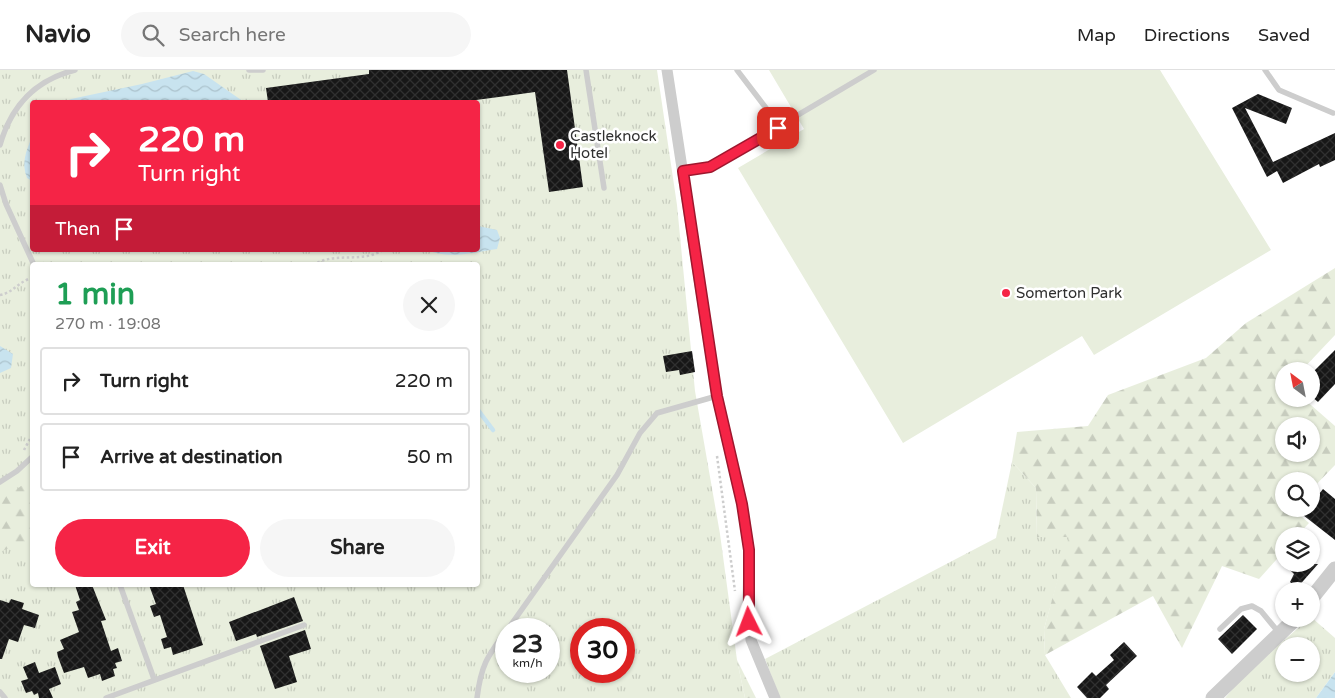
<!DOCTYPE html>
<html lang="en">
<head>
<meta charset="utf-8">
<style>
	body { margin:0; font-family:"Varela Round",sans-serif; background:#f6f6f6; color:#222; height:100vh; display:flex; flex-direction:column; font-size:19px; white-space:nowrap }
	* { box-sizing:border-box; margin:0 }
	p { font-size:16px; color:#767676 }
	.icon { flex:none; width:28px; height:28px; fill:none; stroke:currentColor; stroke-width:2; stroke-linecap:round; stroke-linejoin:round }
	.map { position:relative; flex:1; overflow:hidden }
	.panel { position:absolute; left:30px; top:192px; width:450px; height:325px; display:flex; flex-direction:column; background:#fff; border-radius:5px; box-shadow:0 1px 4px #0004 }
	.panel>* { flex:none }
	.top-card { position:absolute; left:30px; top:30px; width:450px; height:152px; border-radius:5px; box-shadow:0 1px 4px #0004; background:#f52446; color:#fff; overflow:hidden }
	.needle { width:32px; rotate:328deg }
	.fabs { position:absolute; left:1275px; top:292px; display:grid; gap:10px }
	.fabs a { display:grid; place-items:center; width:45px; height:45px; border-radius:50%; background:#fff; box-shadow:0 1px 4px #0004; font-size:25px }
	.speed { position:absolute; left:495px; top:548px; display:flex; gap:10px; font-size:25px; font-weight:700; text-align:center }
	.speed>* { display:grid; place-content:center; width:65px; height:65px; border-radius:50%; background:#fff; box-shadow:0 1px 4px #0004; line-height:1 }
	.speed small { font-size:12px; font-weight:400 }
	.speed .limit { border:8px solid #d22; background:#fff; color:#111 }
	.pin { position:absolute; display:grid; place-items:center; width:42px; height:42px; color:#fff; margin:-21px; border-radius:10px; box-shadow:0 2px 8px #0006 }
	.me { position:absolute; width:55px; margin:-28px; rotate:357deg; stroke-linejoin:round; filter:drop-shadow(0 0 4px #0008) }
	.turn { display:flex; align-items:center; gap:18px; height:105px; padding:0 25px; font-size:22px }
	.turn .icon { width:65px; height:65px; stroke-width:2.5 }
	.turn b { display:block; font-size:35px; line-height:42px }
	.then { display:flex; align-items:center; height:48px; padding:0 25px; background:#0003; gap:10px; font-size:19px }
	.round { display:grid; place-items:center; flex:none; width:52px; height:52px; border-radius:26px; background:#f6f6f6 }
	.summary { display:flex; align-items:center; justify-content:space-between; height:85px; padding:0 25px }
	h1 { font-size:30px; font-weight:700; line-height:38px; color:#1e9e55 }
	.action { display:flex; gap:10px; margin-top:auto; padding:10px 25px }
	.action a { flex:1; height:58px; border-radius:30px; background:#f52446; color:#fff; font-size:20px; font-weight:700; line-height:58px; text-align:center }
	.action a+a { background:#f6f6f6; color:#222 }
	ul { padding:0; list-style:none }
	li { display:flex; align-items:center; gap:15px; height:68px; margin:0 10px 8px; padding:0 15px; border:2px solid #e0e0e0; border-radius:5px }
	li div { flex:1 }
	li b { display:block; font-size:19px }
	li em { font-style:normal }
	header { display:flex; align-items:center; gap:30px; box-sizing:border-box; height:70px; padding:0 25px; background:#fff; border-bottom:1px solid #e0e0e0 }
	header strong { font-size:24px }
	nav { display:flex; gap:28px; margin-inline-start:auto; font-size:18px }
	.search { width:350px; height:45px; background:#f6f6f6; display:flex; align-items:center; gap:12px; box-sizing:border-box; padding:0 18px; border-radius:28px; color:#767676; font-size:19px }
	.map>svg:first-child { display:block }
</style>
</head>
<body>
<header>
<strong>Navio</strong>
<div class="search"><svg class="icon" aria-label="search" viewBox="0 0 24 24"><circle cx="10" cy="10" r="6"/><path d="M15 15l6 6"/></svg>Search here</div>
<nav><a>Map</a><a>Directions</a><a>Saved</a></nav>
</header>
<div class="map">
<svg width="1335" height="628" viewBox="0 0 1335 628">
	<defs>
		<pattern id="grass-tufts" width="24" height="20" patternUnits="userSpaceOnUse" patternTransform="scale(1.25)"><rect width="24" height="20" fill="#e8eedd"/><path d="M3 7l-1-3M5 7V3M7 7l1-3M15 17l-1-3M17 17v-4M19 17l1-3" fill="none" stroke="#c7ccbe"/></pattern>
		<pattern id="forest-firs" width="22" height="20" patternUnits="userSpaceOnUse" patternTransform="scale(1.25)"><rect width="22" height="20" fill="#e8eedd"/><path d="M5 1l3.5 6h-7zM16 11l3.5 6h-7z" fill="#c7ccbe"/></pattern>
		<pattern id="water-waves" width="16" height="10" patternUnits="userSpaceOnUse" patternTransform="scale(1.25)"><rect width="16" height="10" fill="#c8e3ef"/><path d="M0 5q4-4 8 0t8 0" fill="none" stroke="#acc3cd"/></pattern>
		<pattern id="building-cross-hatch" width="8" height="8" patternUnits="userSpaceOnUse" patternTransform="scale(1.25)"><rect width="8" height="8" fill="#171717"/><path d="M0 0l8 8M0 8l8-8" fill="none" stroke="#303030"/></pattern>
	</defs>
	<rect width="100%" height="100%" fill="#fff"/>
	<g fill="url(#grass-tufts)" fill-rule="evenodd">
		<path d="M0,0H657L677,135L695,321L720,464L737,590L745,628H0ZM32,32H478V180H32ZM32,195H478V515H32ZM506,559H549V601H506ZM581,559H624V601H581Z"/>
		<polygon points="1012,392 1036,418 1037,467 1070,467 1044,559 1045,585 1071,628 780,628 765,589 996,468"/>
		<path d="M1311,547L1335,568V602L1316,628H1225L1247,602ZM1284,576H1311V604H1284Z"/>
	</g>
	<g fill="url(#forest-firs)" fill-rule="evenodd">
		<path d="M1335,198V265L1301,301H1284V329H1304L1335,356V395L1311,420V411H1284V439H1295L1294,440L1309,453L1297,466H1284V481L1259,509L1222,496L1182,578L1153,526L1045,585L1044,559L1069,467H1037L1036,418L1012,392L1017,362L1088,356L1108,325L1206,288L1246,253ZM1284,356H1311V384H1284Z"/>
		<polygon points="32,409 32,468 0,482 0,430"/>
		<polygon points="737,590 756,628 745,628"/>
	</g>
	<polygon fill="#e8eedd" points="769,0 1160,0 1271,180 1094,285 1082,266 903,373 738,98 804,59"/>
	<g fill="url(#water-waves)">
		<polygon points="193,1 204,4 244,32 66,32 71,29 142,14"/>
		<path d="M32,67V111L27,108C21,93 26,81 32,67Z"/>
		<path d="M478,156L497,160L500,168L497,179C475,182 448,190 428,180H478Z"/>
		<polygon points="0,276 13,284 11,298 0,303"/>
		<polygon points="1335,602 1335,628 1316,628"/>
	</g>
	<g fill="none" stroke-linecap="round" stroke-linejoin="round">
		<polyline stroke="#c8e3ef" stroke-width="4.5" points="478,340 493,360"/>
	</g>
	<g fill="url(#building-cross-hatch)">
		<polygon points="369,0 567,0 583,117 549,122 535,22 461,32 268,32 266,18 369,4"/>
		<polygon points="1258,24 1292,38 1286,54 1245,38 1273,92 1335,63 1335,90 1320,97 1319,94 1283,113 1277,101 1267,107 1232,38"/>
		<polygon points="1335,280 1335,314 1318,332 1311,326 1311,304"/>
		<polygon points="692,281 695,302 680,305 679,300 666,302 663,286"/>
		<polygon points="1323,419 1335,429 1335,470 1303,445 1308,439 1311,439 1311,434"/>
		<polygon points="1295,494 1318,494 1297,518 1290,512 1294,504 1290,500"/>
		<polygon points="75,515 92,515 106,550 101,551 111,581 118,578 122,591 115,593 117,598 113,599 115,606 102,611 100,604 88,608 84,597 64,603 58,587 57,582 64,579 60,570 79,562 72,542 79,540 76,532 80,530"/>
		<polygon points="149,515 183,515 203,575 173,585 171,577 164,579 161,569 167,567 160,545 154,547 150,536 156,534"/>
		<polygon points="294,527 303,551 257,567 256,564 236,571 229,552"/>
		<polygon points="11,529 24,533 22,539 39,545 35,558 24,555 18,572 9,569 2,589 0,589 0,530 9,533"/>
		<polygon points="1243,545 1257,559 1232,584 1218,569"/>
		<polygon points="305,560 311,579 289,586 297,612 275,619 260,576"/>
		<polygon points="1124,572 1137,586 1106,615 1109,619 1100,628 1087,628 1077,617 1092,602 1096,606 1114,590 1110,585"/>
		<polygon points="35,592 39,603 55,597 61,614 49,619 53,628 39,628 38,623 34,625 32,621 26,623 21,611 28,609 23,597"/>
	</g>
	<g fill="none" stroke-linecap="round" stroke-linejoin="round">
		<g stroke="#cdcdcd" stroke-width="2.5" stroke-dasharray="2.5 2.5" stroke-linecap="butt">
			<polyline points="43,193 51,195"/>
			<path d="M313,195C335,181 361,194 383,180"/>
			<path d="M0,225C13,223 19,211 32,208"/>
			<polyline points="24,380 32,365"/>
			<polyline points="717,386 735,521"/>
		</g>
		<g stroke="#cdcdcd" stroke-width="5.5">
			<polyline points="249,0 263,0"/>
			<polyline points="586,0 604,118"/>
			<polyline points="737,0 766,38 777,57"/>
			<polyline points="1265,0 1279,20 1333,43"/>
			<path d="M0,75C11,36 35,10 75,0"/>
			<polyline points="683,101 710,97 874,0"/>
			<polyline points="0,115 6,134 34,195"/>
			<polyline points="0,412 17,401 32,387"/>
			<polyline points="120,515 154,609"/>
			<polyline points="508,559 617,405 640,363 657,343 717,326"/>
			<polyline points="1220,559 1241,539 1252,536 1261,541 1280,564"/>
			<polyline points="0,622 5,628"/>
			<polyline points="106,628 304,555"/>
			<path d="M477,628C481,595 487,587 506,561"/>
		</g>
		<polyline stroke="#cdcdcd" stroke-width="11" points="667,0 717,326 742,434 749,480 748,533 751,570 775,628"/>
		<g stroke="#cdcdcd" stroke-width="15">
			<polyline points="1311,529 1335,499"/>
			<polyline points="1213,628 1295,549"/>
		</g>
	</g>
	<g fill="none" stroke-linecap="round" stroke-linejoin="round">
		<g stroke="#9f172e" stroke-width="12">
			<polyline id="route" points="749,552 749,480 742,434 717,326 683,101 710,97 778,58"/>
		</g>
		<use href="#route" stroke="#f52446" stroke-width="9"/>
	</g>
	<g fill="#f52446" stroke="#fff" stroke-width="2">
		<circle cx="560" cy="75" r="5"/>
		<circle cx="1006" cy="223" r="5"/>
	</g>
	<g text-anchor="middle" stroke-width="5" stroke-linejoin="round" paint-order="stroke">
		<g font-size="15" fill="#303030" stroke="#fff" text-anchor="start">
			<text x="570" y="71">Castleknock<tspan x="570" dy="17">Hotel</tspan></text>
			<text x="1016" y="228">Somerton Park</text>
		</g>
	</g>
</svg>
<div class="fabs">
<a><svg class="needle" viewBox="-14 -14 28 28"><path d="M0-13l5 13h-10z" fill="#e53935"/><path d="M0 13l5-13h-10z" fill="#767676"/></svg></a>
<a><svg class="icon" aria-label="sound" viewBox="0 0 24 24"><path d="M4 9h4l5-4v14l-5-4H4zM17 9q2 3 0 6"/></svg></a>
<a><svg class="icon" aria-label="search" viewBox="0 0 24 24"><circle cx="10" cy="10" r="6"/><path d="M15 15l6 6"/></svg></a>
<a><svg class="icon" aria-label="layers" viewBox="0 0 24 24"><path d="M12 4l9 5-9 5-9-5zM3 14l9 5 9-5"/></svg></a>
<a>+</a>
<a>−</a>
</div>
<div class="speed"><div>23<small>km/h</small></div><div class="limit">30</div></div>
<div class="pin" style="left:778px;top:58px;background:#d93025"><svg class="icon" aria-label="arrive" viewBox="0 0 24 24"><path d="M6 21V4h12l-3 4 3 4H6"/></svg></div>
<svg class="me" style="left:749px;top:552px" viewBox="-20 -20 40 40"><path d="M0-17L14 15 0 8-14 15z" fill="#f52446" stroke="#fff" stroke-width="4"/></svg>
<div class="top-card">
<div class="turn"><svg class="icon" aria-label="right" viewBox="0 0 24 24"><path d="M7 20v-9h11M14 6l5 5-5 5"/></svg><div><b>220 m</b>Turn right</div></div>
<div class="then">Then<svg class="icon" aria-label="arrive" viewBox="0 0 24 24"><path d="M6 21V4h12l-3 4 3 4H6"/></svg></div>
</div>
<section class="panel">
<div class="summary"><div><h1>1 min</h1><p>270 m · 19:08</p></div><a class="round"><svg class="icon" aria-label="close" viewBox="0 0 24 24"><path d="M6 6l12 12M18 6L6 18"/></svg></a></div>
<ul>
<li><svg class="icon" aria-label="right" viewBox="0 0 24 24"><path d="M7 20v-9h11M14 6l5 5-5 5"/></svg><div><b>Turn right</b></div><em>220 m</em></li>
<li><svg class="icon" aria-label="arrive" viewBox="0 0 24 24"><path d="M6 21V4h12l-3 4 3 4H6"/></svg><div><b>Arrive at destination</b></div><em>50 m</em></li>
</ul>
<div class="action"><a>Exit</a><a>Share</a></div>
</section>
</div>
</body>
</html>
